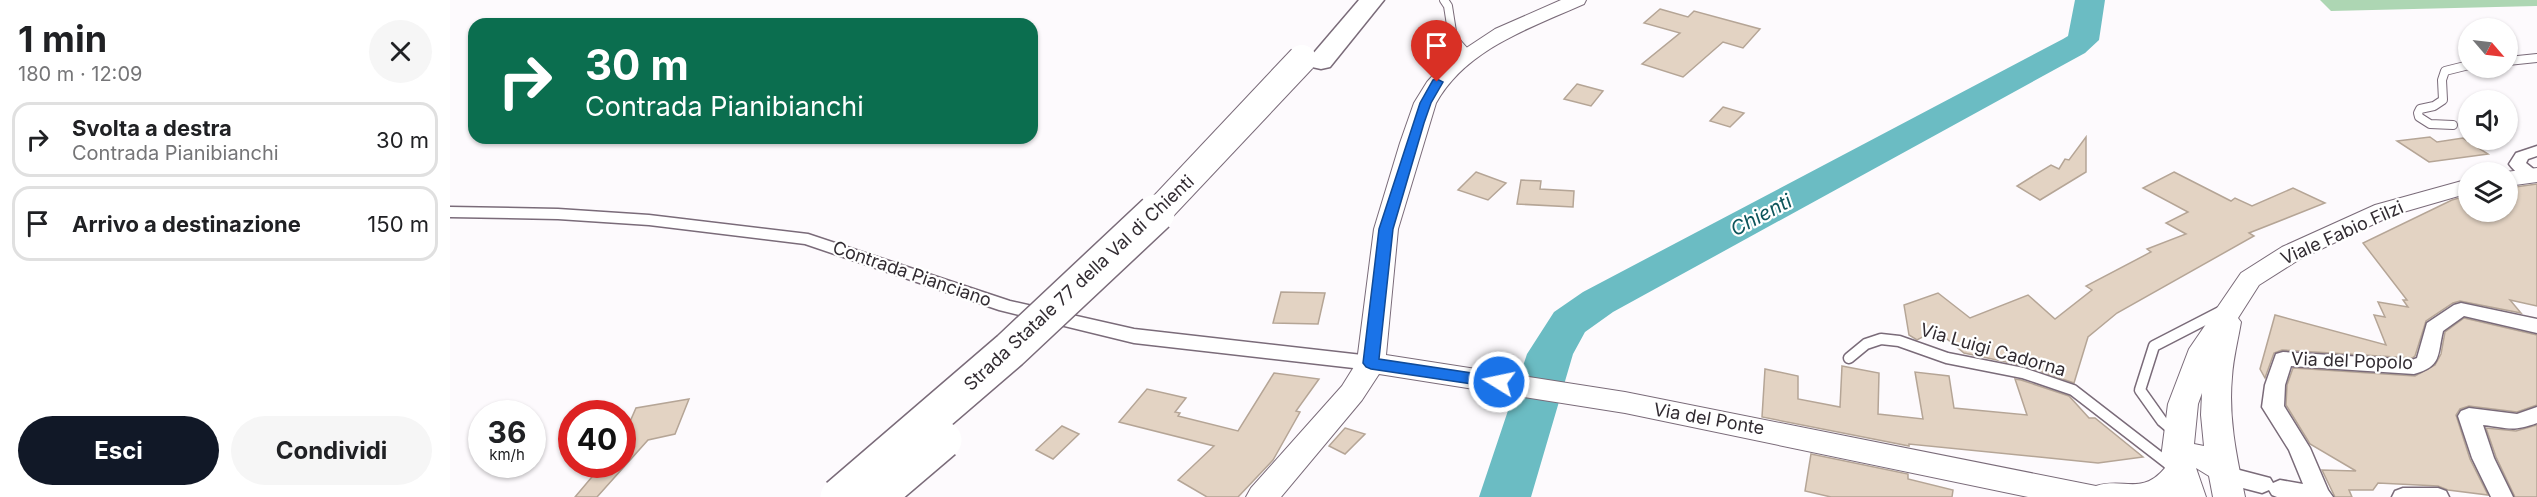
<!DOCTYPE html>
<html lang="it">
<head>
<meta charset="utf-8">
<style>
	body { margin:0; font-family:Inter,sans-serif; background:#f6f6f6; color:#202124; height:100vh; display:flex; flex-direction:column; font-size:22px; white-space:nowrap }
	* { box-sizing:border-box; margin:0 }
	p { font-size:20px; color:#757577 }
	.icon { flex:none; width:33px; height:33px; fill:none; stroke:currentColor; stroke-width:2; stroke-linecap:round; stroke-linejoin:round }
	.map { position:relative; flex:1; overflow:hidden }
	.drawer { display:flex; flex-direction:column; background:#fff; width:450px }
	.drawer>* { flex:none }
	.guide { position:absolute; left:18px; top:18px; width:570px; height:126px; border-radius:18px; box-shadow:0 2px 4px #0004; background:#0b6e4f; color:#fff; overflow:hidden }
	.needle { width:39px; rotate:118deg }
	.buttons { position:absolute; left:2008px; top:18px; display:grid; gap:12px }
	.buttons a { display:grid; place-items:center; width:60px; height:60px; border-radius:50%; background:#fff; box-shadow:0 2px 4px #0004; font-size:30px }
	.speed { position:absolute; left:18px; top:400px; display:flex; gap:12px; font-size:30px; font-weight:700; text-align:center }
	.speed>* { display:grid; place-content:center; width:78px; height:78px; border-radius:50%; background:#fff; box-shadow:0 2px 4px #0004; line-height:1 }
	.speed small { font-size:15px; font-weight:400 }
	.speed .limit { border:9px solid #d22; background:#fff; color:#111 }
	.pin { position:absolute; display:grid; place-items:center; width:51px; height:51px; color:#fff; margin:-62px -26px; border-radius:50% 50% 50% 0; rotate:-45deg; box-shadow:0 0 6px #0007 }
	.pin .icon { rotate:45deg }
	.me { position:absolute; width:66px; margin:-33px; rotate:280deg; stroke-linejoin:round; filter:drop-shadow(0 0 4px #0008) }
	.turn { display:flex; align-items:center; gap:21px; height:126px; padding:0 18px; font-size:27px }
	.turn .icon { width:78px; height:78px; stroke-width:2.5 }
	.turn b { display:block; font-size:42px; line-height:51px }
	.round { display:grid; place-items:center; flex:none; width:63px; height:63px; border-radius:32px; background:#f6f6f6 }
	.head { display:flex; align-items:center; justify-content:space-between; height:102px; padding:0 18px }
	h1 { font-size:36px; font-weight:700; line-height:45px }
	.cta { display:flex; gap:12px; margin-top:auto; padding:12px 18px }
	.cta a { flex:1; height:69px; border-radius:36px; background:#111827; color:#fff; font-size:24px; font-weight:700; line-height:69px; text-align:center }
	.cta a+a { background:#f6f6f6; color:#202124 }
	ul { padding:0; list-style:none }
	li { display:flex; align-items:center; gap:18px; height:75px; margin:0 12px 9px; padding:0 6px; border:3px solid #e0e0e0; border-radius:18px }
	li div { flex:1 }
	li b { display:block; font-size:22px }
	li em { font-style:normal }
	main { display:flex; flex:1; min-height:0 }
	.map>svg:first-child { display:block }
</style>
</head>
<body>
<main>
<section class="drawer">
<div class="head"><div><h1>1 min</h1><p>180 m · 12:09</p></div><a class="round"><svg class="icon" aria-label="close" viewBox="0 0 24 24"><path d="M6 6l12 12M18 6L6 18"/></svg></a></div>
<ul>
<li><svg class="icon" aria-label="right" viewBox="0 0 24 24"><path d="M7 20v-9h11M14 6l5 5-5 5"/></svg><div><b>Svolta a destra</b><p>Contrada Pianibianchi</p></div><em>30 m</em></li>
<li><svg class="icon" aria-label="arrive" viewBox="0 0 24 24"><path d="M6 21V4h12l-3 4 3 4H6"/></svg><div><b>Arrivo a destinazione</b></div><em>150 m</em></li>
</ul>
<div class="cta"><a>Esci</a><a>Condividi</a></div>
</section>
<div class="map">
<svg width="2087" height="497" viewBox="0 0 2087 497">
	<rect width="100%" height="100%" fill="#fdfafd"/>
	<polygon fill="#add6b3" points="1870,0 2087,0 2087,6 1881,11"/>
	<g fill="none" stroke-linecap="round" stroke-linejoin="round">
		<polygon fill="#6bbcc3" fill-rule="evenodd" points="1625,0 1655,0 1649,40 1635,53 1163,312 1135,332 1123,354 1081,497 1029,497 1077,354 1104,312 1133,292 1613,39 1618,36"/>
	</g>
	<g fill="#e3d3c3" stroke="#b5a596" stroke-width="1.5">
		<polygon points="1210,9 1238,17 1244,11 1310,29 1293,48 1273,42 1233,77 1192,64 1230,33 1194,23"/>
		<polygon points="1127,84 1153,91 1141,106 1114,99"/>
		<polygon points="1273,107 1294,113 1280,127 1260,121"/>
		<polygon points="1636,137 1636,172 1590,200 1567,186 1601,165 1609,169 1615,159 1619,160"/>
		<polygon points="1980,137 1987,142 2013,138 2038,154 1979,162 1947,141"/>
		<polygon points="1026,172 1056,183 1038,200 1008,190"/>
		<polygon points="1724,172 1781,201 1785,198 1802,206 1843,188 1875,203 1799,233 1804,236 1667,313 1638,337 1624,383 1575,366 1514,353 1486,330 1467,340 1459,335 1454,305 1488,293 1520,318 1578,295 1605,319 1642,290 1636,286 1701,252 1697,249 1736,234 1716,223 1738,212 1693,188"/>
		<polygon points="1071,180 1091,181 1090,189 1124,191 1123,207 1067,204"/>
		<polygon points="2087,184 2087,306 2060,300 2071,313 2010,301 2003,303 1976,321 1965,356 1962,358 1832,350 1824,353 1815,378 1810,369 1825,315 1936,345 1924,315 1935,317 1928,302 1958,307 1953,300 1957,300 1913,243 2002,200 2019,195 2019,212 2058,212 2058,188"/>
		<polygon points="831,292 875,293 868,324 823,323"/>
		<polygon points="2014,318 2087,335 2087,405 2067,412 2019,406 2010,409 2006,415 2020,459 2038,495 1998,490 1988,486 1928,483 1923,490 1899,490 1902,497 1885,497 1872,470 1906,471 1860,444 1836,405 1837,385 1843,368 1965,376 1985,365 1991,354 1995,332"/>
		<polygon points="1392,366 1429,373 1428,414 1473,419 1465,372 1499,376 1504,408 1577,415 1565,379 1571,380 1619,396 1639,418 1645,418 1693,457 1648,463 1459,444 1459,446 1312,417 1315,369 1348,376 1348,399 1390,407"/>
		<polygon points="824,373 869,379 846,411 850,412 823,460 788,497 757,497 728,480 764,446 669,422 697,389 736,398 725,412 730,413 728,416 788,431"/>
		<polygon points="239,399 225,434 198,440 147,497 125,497 152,465 172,465 172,440 186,408"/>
		<polygon points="2087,425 2087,497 2065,497 2046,457 2036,428 2066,431"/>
		<polygon points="612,426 629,434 603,459 586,450"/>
		<polygon points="895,428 915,434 895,454 879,446"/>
		<polygon points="1361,454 1458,474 1458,479 1503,490 1502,497 1381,497 1355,491"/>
	</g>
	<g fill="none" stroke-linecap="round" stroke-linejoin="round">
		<g stroke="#7a6b79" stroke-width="10">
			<g id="lane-far1">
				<polyline points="994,0 998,6 1003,38 1017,54"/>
				<polyline points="2058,61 2087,58"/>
				<polyline points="2003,125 1980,124 1969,117 1968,113 1970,109 1984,106 1993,100 1992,80 1995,71 2019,65"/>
			</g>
		</g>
		<g stroke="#7a6b79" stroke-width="13">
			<g id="lane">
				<polyline points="1399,358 1416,344 1431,339 1449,341 1497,358 1573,373 1623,390 1720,465"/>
				<polyline points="1725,432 1712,421 1690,390 1704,346 1770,312"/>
			</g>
		</g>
		<g stroke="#7a6b79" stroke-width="3">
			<g id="street">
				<path d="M2087,146V156L2078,159L2076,163L2086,171L2087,177C2076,183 2066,173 2059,164L2066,153Z"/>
				<polygon points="0,207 108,209 199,215 358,234 560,301 684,329 921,356 928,358 931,363 928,368 921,370 684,343 549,310 355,244 199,225 108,219 0,217"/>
				<path d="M2011,303L2087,319V333L2014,316L1993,331C1987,356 1992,366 1964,374L1841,366L1835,385L1834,406L1860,448L1878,490L1883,497H1827L1822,495L1819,490L1812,493L1766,481L1763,475L1766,469L1774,466L1820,478L1823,483L1830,480L1853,484L1839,450L1812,407L1815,385L1826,354L1833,352L1962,360L1967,358L1977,323L2004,305Z"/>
				<path d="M2087,407V423C2063,432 2058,428 2033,425L2044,458L2063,497H2041L2022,458L2008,416L2011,411L2019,408L2067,414Z"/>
				<polygon points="1953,488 1988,488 1996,491 1999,497 1942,497 1945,491"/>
			</g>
		</g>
		<g stroke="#7a6b79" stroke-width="2">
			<g id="secondary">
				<path d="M1111,0H1136L1134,4C1080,28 1016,49 986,103L948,229L936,355L1175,392L1646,486C1673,477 1692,496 1715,468L1711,458L1718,404L1739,349L1791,273L1832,247L1925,205L2019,179V193L1943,215L1850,259L1809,285L1788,318L1791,322C1788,340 1783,359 1782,377C1778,418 1787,458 1795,497H1763L1759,476L1746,468L1756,497H1578L1175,413L929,374L912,400L831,497H796L801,488L892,386L907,362L924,229L950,143L964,103L977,82L995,62L1045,29ZM1752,393L1751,415L1754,446L1744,444L1748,404Z"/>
				<polygon points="2087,168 2087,182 2058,186 2058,172 2056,172"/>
			</g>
		</g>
		<g stroke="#7a6b79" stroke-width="3">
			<polygon id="highway" points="909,0 934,0 880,67 871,69 862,67 858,61 862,55"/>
		</g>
		<use href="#lane-far1" stroke="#fff" stroke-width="8"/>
		<use href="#lane" stroke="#fff" stroke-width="10"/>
		<use href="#street" fill="#fff" fill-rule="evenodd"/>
		<use href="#secondary" fill="#fff" fill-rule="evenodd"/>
		<use href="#highway" fill="#fff" fill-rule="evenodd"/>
		<g stroke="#7a6b79" stroke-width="30" stroke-linecap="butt">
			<polyline id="highway-bridge-far1" points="705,215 852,59"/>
		</g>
		<g stroke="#7a6b79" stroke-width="40" stroke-linecap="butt">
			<g id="highway-bridge">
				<polyline points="389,497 560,350 706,213"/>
				<polyline points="426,497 493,440"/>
			</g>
		</g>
		<use href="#highway-bridge-far1" stroke="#fff" stroke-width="28"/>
		<use href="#highway-bridge" stroke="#fff" stroke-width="37"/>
	</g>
	<polygon fill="#1a73e8" stroke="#114b97" stroke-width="1.5" points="987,79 993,82 981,103 974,123 943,229 929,359 1055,378 1057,382 1055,386 1049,388 921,369 916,367 913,363 929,229 970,103 983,80"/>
	<g text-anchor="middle" stroke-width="4.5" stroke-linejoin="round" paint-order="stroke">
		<g font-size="18" fill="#322c32" stroke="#fff">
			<text transform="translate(1892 233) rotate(-24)" y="6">Viale Fabio Filzi</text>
			<text transform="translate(462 274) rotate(19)" y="6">Contrada Pianciano</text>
			<text transform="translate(629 283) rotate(-43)" y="6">Strada Statale 77 della Val di Chienti</text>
			<text transform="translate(1543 350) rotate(16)" y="6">Via Luigi Cadorna</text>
			<text transform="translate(1902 361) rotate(2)" y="6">Via del Popolo</text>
			<text transform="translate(1259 419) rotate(10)" y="6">Via del Ponte</text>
		</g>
		<g font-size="20" font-style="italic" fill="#0c555b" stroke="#fff">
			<text transform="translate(1311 215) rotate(-28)" y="7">Chienti</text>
		</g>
	</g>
</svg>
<div class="buttons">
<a><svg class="needle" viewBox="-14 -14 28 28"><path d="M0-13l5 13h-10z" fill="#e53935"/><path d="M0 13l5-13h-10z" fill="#757577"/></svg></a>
<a><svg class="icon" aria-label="sound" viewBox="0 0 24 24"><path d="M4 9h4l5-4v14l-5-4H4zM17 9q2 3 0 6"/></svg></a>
<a><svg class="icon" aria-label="layers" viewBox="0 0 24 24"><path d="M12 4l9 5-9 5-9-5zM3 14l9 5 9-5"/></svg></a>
</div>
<div class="speed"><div>36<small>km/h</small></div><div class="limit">40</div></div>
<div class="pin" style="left:987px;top:82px;background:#d93025"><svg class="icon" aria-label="arrive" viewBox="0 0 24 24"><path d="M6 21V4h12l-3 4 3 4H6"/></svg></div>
<svg class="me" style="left:1049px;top:382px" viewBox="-20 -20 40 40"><circle r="17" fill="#1a73e8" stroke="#fff" stroke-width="3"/><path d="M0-11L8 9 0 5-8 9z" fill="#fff"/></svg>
<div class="guide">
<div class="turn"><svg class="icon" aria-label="right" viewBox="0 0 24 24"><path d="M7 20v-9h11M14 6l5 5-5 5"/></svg><div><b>30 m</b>Contrada Pianibianchi</div></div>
</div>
</div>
</main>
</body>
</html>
